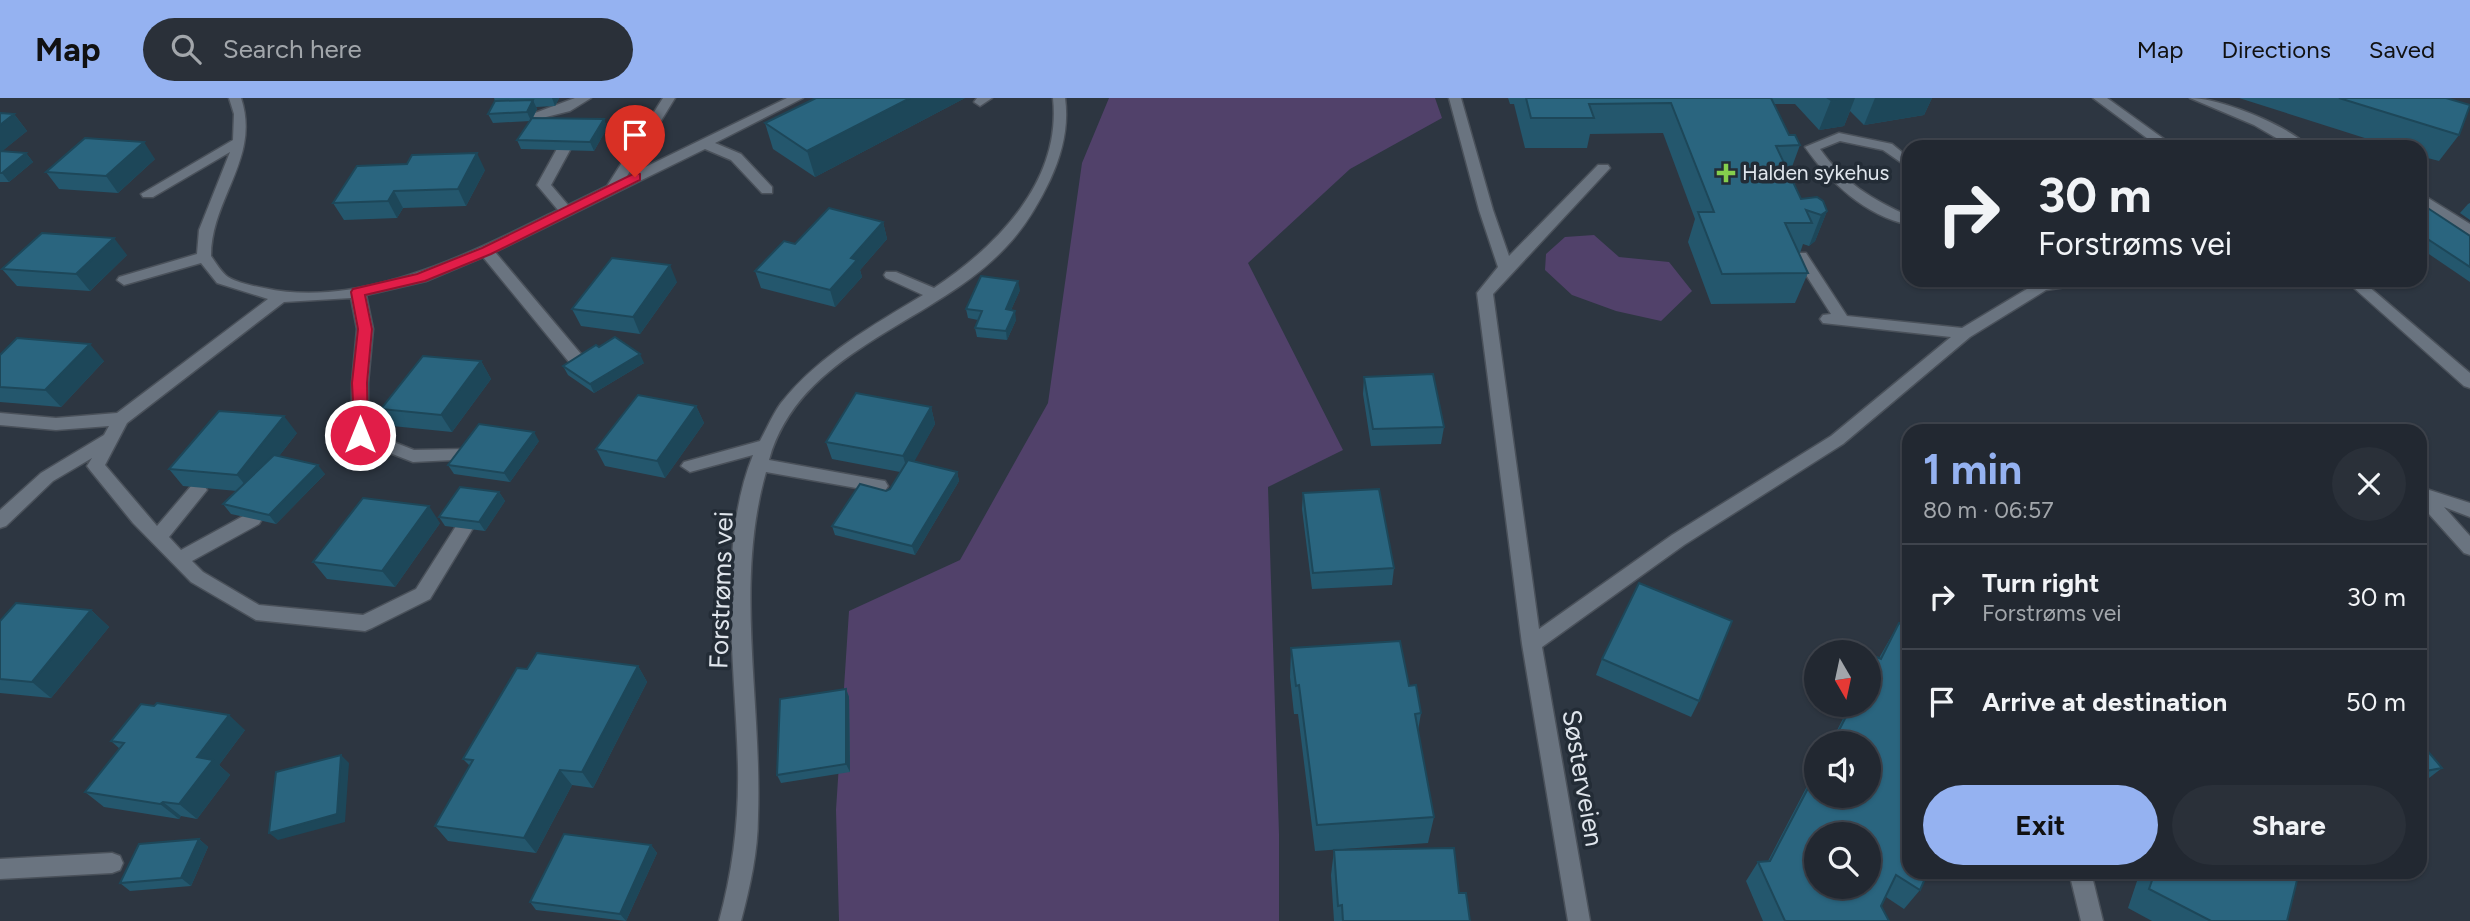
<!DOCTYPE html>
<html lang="en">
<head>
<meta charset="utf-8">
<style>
	body { margin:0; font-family:Figtree,sans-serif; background:#2a3039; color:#f1f3f6; height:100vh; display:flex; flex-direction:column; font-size:26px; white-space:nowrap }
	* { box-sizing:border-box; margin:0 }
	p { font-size:23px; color:#a2a6ab }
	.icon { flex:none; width:38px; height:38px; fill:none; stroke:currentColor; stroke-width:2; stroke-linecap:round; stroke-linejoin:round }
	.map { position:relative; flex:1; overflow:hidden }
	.sheet { position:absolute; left:1902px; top:326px; width:525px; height:455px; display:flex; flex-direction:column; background:#222831; border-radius:21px; box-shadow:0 2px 5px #0004,0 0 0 2px #3f444d }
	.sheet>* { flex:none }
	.hud { position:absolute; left:1902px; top:42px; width:525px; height:147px; border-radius:21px; box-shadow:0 2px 5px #0004,0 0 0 2px #3f444d; background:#222831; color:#f1f3f6; overflow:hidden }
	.needle { width:46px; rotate:171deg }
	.fabs { position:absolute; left:1804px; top:542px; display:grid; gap:14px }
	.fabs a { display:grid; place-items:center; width:77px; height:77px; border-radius:50%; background:#222831; box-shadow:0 2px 5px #0004,0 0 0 2px #3f444d; font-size:35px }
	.pin { position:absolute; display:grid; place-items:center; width:60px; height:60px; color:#fff; margin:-72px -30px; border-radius:50% 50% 50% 0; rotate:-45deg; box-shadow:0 0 7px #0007 }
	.pin .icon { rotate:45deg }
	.me { position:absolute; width:77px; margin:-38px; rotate:0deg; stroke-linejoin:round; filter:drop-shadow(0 0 5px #0008) }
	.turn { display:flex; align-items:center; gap:24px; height:147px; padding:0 21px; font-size:32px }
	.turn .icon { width:91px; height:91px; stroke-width:2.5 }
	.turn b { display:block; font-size:49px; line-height:60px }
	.round { display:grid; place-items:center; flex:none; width:74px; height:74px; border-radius:37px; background:#2a3039 }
	.overview { display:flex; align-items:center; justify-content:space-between; height:119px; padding:0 21px }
	h1 { font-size:42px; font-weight:700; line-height:52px; color:#95b2f1 }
	.cta { display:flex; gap:14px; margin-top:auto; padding:14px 21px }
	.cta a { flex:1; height:80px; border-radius:42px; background:#95b2f1; color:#111; font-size:28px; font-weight:700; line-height:80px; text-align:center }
	.cta a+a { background:#2a3039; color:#f1f3f6 }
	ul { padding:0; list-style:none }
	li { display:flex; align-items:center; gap:21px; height:105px; padding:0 21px; border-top:2px solid #3f444d }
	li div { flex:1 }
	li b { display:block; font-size:26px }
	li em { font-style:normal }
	header { display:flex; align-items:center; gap:42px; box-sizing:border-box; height:98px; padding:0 35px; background:#95b2f1; color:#111 }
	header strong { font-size:33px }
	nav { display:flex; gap:38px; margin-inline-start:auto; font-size:24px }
	.search { width:490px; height:63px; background:#2a3039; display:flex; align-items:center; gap:18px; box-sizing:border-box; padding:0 24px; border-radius:38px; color:#a2a6ab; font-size:26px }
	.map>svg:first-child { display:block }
</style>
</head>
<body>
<header>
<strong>Map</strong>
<div class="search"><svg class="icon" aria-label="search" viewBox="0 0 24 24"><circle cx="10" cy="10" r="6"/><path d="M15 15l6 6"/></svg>Search here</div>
<nav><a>Map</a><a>Directions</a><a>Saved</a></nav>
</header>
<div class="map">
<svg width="2470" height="823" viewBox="0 0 2470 823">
	<rect width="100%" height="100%" fill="#2d3641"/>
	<g fill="#51416a">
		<polygon points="1109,0 1435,0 1442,20 1350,71 1248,165 1343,352 1268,389 1279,736 1279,823 839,823 836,712 849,513 960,462 1048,305 1082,65"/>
		<polygon points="1594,137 1619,159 1669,164 1692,193 1661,223 1616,213 1572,197 1545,172 1546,156 1565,139"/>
	</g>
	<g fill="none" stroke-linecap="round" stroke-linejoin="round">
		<g stroke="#4a515a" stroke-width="3">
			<g id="minor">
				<path d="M229,0H241C261,60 211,100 211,158C216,165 222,175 228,179C238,185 253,188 264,190C361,212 473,154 558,112L537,87L558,49L563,48L570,52L551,87L568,107L607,88L663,0H675L627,78L787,0H803L715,45L741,56L772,89V95H762L731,62L705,51L495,154L586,262L588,266L586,270H574L483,159L426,183L366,197L373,231L368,285V334L414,352L467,351L473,353L475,357L473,361L413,364L354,341L352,337V285L357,231L351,200L284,204L127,325L105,367L157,428L192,387H204L207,392L169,439L181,452L247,416H259L262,421L259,426L192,463L203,474L259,507L363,517L416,491L458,425H470L473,430L430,501L372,530L365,533L256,522L191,484L133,425L90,372L87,368L92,360L53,383L6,428L0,430V412L41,375L104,337L109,328L56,332L0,327V315L56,320L117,315L268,201L217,185L201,165L124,187L117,182L119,179L197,156L199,132L230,54L153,99H143L141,96L233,42L234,16Z"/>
				<polygon points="575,0 591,0 570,13 534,22 527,18"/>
				<polygon points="977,0 992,0 980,8 974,4"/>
				<path d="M1053,0H1065C1069,29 1062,56 1050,82C1038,107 1025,129 1006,149C935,226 800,250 769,362L879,382L885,383L888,388L885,393L879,394L766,374C734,486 762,604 758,718C758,754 750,789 741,823H719C733,772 739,722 738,669C736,570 716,448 753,357L690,374L681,368L684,364L760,343C767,330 773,316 781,305C819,257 872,228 923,197L886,180L884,177L886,174H896L934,190C997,148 1062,83 1053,0Z"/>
				<polygon points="1449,0 1461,0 1493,112 1509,158 1598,67 1608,67 1610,70 1493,196 1539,531 1672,437 1831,338 1951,239 1823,225 1820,221 1823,217 1831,216 1794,158 1796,155 1806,155 1847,218 1962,230 2037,185 2086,182 2079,187 2046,192 1970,239 1843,346 1684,447 1542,549 1590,823 1568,823 1522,546 1477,195 1498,169 1479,112"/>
				<polygon points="2093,0 2107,0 2175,49 2159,49"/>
				<path d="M2190,0C2220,0 2287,27 2309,49H2292L2254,27Z"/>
				<path d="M1839,35L1892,46L1909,60V70L1883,52L1840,43L1820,51C1843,84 1873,102 1909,118V127C1865,117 1830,85 1805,49Z"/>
				<polygon points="2420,95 2470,126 2470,137 2420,106"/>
				<polygon points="2345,182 2361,182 2470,275 2470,290 2464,288"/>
				<polygon points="2420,389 2470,405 2470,419 2444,409 2470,438 2470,457 2464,455 2420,406"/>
				<polygon points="112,755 120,758 123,765 120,772 112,775 0,781 0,761"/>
				<polygon points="2069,774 2091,774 2103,823 2081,823"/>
			</g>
		</g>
		<use href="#minor" fill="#6a7480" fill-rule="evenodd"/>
	</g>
	<g fill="#24576d">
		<polygon points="494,0 559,0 555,8 536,9 537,11 533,20 604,21 607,30 594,53 521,51 517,42 530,23 493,25 488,16 495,3"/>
		<polygon points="965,0 815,79 773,51 765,25"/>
		<polygon points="1508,0 1932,0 1924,17 1864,27 1850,13 1844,28 1819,32 1795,6 1774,6 1789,37 1800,47 1789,77 1801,101 1827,113 1815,143 1809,148 1803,146 1800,155 1799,155 1808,175 1795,205 1711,206 1688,144 1695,121 1663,35 1590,36 1587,50 1525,50 1514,6 1510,6"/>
		<polygon points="2239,0 2446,0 2459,37 2439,63 2420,58 2420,49 2393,49"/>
		<polygon points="0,15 14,16 27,33 2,53 26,55 33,64 9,84 0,84"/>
		<polygon points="155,61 118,95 59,91 46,74"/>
		<polygon points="485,72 466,108 403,110 397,120 344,122 333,105"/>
		<polygon points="2420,105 2470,138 2470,184 2420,150"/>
		<polygon points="2470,105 2470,122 2460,115 2468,106"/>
		<polygon points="883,124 887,141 860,172 862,179 835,209 761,190 755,173 795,146"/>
		<polygon points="127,157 90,193 17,188 2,171"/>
		<polygon points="677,184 640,236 581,228 572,211"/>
		<polygon points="1020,192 1011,212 1016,222 1007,242 977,239 975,230 978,222 968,220 966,211"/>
		<polygon points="599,249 644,265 594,295 568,277 563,268"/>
		<polygon points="0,257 104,263 61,309 0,304"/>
		<polygon points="481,263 491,281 452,334 392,328 381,311"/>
		<polygon points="1364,279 1444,329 1441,346 1371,348 1363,296"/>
		<polygon points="696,308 704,325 665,380 605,368 596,351"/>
		<polygon points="931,309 935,326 914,363 957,374 959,383 915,457 835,437 832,428 886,393 890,391 900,374 832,361 826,344"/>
		<polygon points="297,335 279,358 325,376 276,426 231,416 223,406 237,393 183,388 169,371"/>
		<polygon points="539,343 510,384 454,376 448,367"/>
		<polygon points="499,394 505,403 485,433 445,428 439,419"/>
		<polygon points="1303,395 1394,470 1392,487 1312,491 1302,411"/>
		<polygon points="440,425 395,489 327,481 313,464"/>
		<polygon points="91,512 109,529 51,600 0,595 0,523"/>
		<polygon points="1899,525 1920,792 1904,811 1886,799 1881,808 1889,823 1763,823 1746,783 1758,764 1768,763 1816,671 1816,698 1869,646 1830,646 1850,607 1869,607 1869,573 1877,559 1879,560"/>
		<polygon points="1291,550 1409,588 1421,615 1418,633 1434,719 1428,745 1315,753 1298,616 1294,616 1290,579"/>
		<polygon points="1602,561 1699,603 1691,619 1596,577"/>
		<polygon points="638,568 647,584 593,690 572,687 536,755 448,743 435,728 470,668 463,661 527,571"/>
		<polygon points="846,591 849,599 850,674 781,685 777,677"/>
		<polygon points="245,632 219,667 230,677 197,721 181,718 179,721 104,709 85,694 120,651 111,643"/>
		<polygon points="2420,644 2442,670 2420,687"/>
		<polygon points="199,741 208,749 191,788 130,793 120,785"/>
		<polygon points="651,747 657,755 626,823 536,812 530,804"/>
		<polygon points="1334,752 1459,795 1470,823 1334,823 1331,777"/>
		<polygon points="2140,774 2299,774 2287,823 2152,823 2128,810"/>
		<polygon points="2305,774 2320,774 2314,778"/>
	</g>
	<g fill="#1d4759">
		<polygon points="552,0 559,0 555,8"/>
		<polygon points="910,0 965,0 815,79 807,53"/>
		<polygon points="1828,0 1855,0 1844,28 1819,32 1831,2"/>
		<polygon points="1875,0 1932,0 1924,17 1864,27"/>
		<polygon points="533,2 537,11 531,23 527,14"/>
		<polygon points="14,16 27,33 0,55 0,27"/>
		<polygon points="604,21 607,30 594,53 590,44"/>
		<polygon points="144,44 155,61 118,95 106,78"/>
		<polygon points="26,55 33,64 9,84 2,75"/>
		<polygon points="477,55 485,72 466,108 458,91"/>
		<polygon points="394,93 403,110 397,120 388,103"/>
		<polygon points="1827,113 1815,143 1809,148 1821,117"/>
		<polygon points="883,124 887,141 860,172 862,179 835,209 830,192 851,160"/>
		<polygon points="114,140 127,157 90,193 76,176"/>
		<polygon points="670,167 677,184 640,236 633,219"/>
		<polygon points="1018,183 1020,192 1007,221 1006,211"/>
		<polygon points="1015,213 1016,222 1007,242 1006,233"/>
		<polygon points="90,246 104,263 61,309 45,292"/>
		<polygon points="640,256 644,265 594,295 590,286"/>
		<polygon points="481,263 491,281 452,334 441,317"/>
		<polygon points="696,308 704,325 665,380 657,363"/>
		<polygon points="931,309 935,326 908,375 903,358"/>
		<polygon points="284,318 297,335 251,394 237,377"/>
		<polygon points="534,334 539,343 510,384 504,375"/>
		<polygon points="318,367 325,376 276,426 269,417"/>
		<polygon points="957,374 959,383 915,457 912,448"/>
		<polygon points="499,394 505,403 485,433 479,424"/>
		<polygon points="429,408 440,425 395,489 382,473"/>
		<polygon points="91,512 109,529 51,600 32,584"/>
		<polygon points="638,568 647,584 593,690 582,674"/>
		<polygon points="846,591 849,599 850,674 846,666"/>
		<polygon points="229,617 245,632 219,667 230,677 197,721 179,706 197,659"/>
		<polygon points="341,657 349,665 345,724 278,742 269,735"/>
		<polygon points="560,672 572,687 536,755 524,740"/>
		<polygon points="163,704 181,718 179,721 160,706"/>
		<polygon points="199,741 208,749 191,788 181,780"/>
		<polygon points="651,747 657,755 626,823 620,816"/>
	</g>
	<g fill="#2a657f" stroke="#1d4759" stroke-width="2" fill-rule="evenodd">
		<polygon points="816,0 910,0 807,53 765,25"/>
		<polygon points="1526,0 1771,0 1789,37 1795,37 1800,47 1776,48 1801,101 1817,99 1823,103 1827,113 1821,117 1806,112 1812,125 1785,125 1808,175 1722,176 1698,114 1714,114 1671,5 1589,6 1594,20 1531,20"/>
		<polygon points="1828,0 1845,0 1831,2"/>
		<polygon points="2339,0 2446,0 2470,7 2459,37"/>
		<polygon points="533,2 527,14 488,16 495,3"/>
		<polygon points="0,15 14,16 0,27"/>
		<polygon points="532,20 604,21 590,44 517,42"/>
		<polygon points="85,40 144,44 106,78 46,74"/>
		<polygon points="0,53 26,55 2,75 0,75"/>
		<polygon points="477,55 458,91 394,93 388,103 333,105 357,68 407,66 412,57"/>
		<polygon points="2420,105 2470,138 2470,169 2420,136"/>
		<polygon points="829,110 883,124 851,160 857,162 830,192 755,173 784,143 795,146"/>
		<polygon points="42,135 114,140 76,176 2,171"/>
		<polygon points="612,160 670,167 633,219 572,211"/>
		<polygon points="981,178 1018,183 1006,211 1015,213 1006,233 975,230 982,213 966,211"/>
		<polygon points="615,239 640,256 590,286 563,268 596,247 599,249"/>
		<polygon points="17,240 90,246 45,292 0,289 0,257"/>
		<polygon points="423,258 481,263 441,317 381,311"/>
		<polygon points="1433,276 1444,329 1373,331 1364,279"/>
		<polygon points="856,295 931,309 903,358 826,344"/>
		<polygon points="638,297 696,308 657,363 596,351"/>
		<polygon points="219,313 284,318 237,377 169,371"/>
		<polygon points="479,326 534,334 504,375 448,367"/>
		<polygon points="274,357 318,367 269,417 223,406"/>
		<polygon points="908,362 957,374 912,448 832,428 860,386 886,393 890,391"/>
		<polygon points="460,389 499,394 479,424 439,419"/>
		<polygon points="1379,391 1394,470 1313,475 1303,395"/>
		<polygon points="363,400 429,408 382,473 313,464"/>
		<polygon points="1639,485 1732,523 1699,603 1602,561"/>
		<polygon points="16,505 91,512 32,584 0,581 0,523"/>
		<path d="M1899,525L1909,530V774H1928L1920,792L1896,777L1881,808L1889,823H1785L1758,764L1770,763L1816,675V698H1869V646H1832L1852,607H1869V575L1877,559L1881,561ZM1816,737H1869V789H1816Z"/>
		<polygon points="1400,543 1409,588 1416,587 1421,615 1415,616 1434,719 1317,727 1299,587 1296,588 1291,550"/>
		<polygon points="537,555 638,568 582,674 560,672 524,740 435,728 473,662 463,661 517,570 527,571"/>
		<polygon points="846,591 846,666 777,677 780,601"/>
		<polygon points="157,605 229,617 197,659 213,662 179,706 163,704 160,706 85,694 124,645 111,643 141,606 154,608"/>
		<polygon points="2420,644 2442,670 2420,674"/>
		<polygon points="341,657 337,716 269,735 276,674"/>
		<polygon points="564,736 651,747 620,816 530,804"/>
		<polygon points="199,741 181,780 120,785 139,746"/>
		<polygon points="1454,750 1459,795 1466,795 1470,823 1343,823 1342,807 1338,808 1334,752"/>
		<polygon points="2155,774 2299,774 2287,823 2211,823 2149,791"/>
	</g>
	<polygon fill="#e11d48" stroke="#92132f" stroke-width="2" points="635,75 640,76 640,82 491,156 425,183 365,197 372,231 367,285 368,337 360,342 355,341 352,285 358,231 351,194 353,191 417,176 482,150"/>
	<path fill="#85cf4d" stroke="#232c36" stroke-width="2.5" d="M1722.5 64.5h7v7h7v7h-7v7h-7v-7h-7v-7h7z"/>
	<g text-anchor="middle" stroke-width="7" stroke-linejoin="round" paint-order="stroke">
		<g font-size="21" fill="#dfe5ec" stroke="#232c36" text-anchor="start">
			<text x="1742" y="82">Halden sykehus</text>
		</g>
		<g font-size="26" fill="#dfe5ec" stroke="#232c36">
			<text transform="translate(721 492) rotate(-88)" y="9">Forstrøms vei</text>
			<text transform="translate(1583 680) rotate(80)" y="9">Søsterveien</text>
		</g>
	</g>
</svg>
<div class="fabs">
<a><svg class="needle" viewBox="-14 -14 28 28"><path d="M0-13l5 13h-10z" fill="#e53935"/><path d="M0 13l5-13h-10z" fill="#a2a6ab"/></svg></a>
<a><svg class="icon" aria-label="sound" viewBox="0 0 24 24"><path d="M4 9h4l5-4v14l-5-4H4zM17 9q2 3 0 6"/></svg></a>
<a><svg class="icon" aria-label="search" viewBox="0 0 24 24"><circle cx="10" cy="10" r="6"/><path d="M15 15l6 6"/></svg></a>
</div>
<div class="pin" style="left:635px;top:79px;background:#d93025"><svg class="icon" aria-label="arrive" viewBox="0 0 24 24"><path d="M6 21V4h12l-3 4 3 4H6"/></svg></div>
<svg class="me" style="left:360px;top:337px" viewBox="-20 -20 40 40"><circle r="17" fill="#e11d48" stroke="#fff" stroke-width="3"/><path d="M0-11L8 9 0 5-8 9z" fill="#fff"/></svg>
<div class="hud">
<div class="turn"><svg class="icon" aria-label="right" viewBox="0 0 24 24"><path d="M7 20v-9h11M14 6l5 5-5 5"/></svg><div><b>30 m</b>Forstrøms vei</div></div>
</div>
<section class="sheet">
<div class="overview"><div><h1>1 min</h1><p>80 m · 06:57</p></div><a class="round"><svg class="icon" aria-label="close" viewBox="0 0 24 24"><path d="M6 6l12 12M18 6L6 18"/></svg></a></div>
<ul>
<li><svg class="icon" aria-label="right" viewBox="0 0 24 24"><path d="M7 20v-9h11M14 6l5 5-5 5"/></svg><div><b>Turn right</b><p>Forstrøms vei</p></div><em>30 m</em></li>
<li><svg class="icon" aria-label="arrive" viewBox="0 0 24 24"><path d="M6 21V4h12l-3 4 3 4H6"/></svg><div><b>Arrive at destination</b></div><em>50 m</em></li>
</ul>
<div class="cta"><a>Exit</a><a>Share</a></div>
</section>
</div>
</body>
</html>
